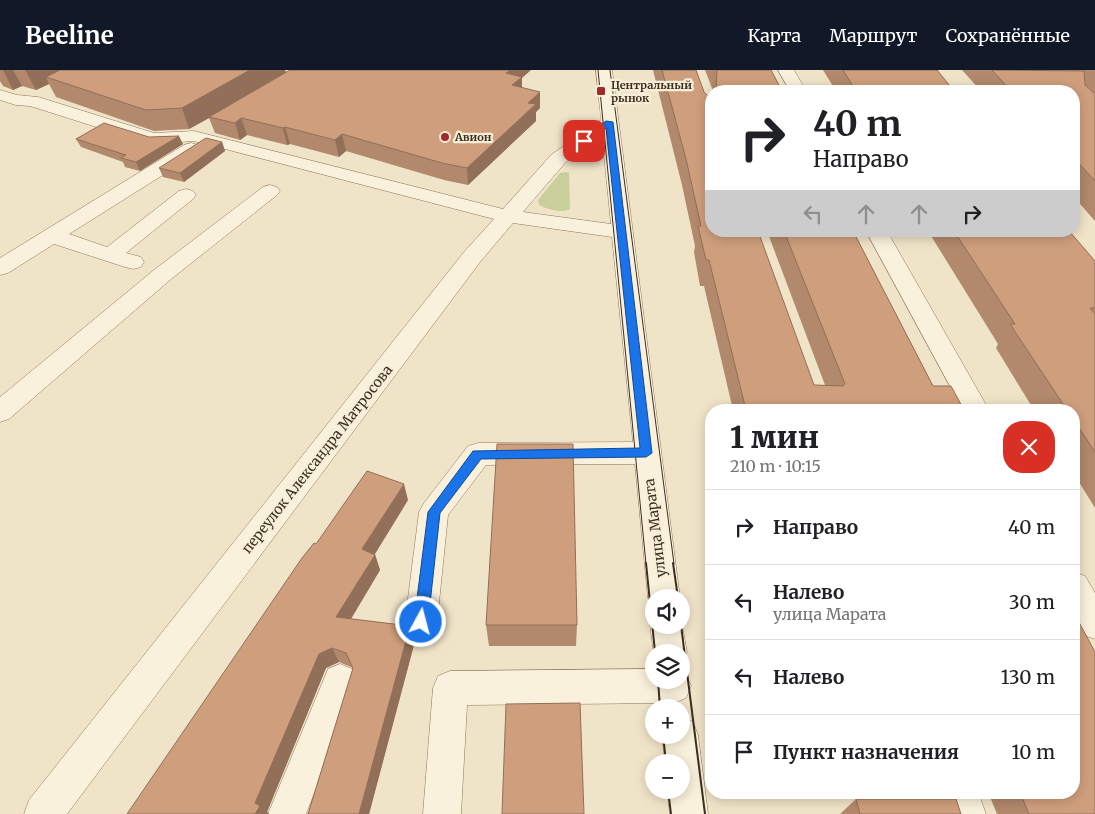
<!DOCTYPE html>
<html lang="ru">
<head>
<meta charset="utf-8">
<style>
	body { margin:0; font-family:Merriweather,serif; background:#f6f6f6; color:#202124; height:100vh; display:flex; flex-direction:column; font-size:19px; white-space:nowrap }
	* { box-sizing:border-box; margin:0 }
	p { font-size:16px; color:#757577 }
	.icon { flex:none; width:28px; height:28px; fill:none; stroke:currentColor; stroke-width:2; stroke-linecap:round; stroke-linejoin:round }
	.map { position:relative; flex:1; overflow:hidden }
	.drawer { position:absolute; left:705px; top:334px; width:375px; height:395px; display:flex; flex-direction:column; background:#fff; border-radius:20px; box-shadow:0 2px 12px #0003 }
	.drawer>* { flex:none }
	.banner { position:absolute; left:705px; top:15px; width:375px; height:152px; border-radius:20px; box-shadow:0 2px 12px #0003; background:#fff; color:#202124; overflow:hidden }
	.controls { position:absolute; left:645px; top:519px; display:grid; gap:10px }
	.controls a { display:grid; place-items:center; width:45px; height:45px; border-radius:50%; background:#fff; box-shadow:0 2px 12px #0003; font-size:25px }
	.pin { position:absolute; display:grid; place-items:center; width:42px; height:42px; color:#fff; margin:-21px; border-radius:10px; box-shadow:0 2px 8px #0006 }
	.me { position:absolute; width:55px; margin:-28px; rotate:7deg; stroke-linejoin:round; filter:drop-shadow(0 0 4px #0008) }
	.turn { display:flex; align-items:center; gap:18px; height:105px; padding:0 25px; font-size:22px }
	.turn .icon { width:65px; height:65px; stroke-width:2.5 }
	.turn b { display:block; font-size:35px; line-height:42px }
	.lanes { display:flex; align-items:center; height:48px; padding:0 25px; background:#0003; justify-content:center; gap:25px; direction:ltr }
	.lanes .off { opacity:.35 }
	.round { display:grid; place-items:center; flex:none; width:52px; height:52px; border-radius:20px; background:#f6f6f6 }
	.headline { display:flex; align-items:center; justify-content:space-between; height:85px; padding:0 25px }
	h1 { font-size:30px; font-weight:800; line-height:38px }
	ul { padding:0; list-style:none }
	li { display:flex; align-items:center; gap:15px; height:75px; padding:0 25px; border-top:1px solid #e0e0e0 }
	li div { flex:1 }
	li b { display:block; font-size:19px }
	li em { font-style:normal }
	header { display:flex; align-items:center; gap:30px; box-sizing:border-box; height:70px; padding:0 25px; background:#111827; color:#fff }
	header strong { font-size:24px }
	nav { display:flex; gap:28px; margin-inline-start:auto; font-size:18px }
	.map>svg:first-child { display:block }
</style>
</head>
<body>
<header>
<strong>Beeline</strong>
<nav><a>Карта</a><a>Маршрут</a><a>Сохранённые</a></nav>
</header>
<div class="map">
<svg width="1095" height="744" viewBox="0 0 1095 744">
	<rect width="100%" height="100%" fill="#f0e4c8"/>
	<path fill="#c9cf9b" d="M566,102L569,103L570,139C561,144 548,139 539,135L538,130L560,103Z"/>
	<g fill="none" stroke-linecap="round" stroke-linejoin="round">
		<g stroke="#8d765c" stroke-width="1">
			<g id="minor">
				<path d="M596,0H612L680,528H654V539L648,528L635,394L486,395L448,445L437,552L433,563L421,567L409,563L405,552L419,442L424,433L468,376L478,373L633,372L612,167L513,153L480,192L67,744H24L29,730L464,182L494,149L194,71L153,74L147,73L30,36L16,35L0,30V20L17,25L38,27L154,63L194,61L503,139L551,85L601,50ZM602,65L611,154L523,142L565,93Z"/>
				<polygon points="778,0 794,0 806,21 790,21"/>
				<polygon points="191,73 198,75 200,79 198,83 69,164 107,177 179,121 186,119 193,121 196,125 193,129 126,183 141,187 144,192 141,197 133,199 125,197 54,174 8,203 0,205 0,188 184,75"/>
				<polygon points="270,115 277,117 280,121 277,125 170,210 9,349 0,352 0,327 154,200 263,117"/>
				<polygon points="866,161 887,161 989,340 963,340"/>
				<polygon points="1074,502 1085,506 1095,523 1095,569 1083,565 1074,547"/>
				<polygon points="654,548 654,555 681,555 681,550 687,582 682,593 681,582 654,584 650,555"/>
				<polygon points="340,594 352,599 357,611 306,744 268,744 328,599"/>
				<polygon points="654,599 654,610 681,610 681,602 686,604 691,616 686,628 674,633 467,635 461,744 423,744 433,618 438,606 450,601"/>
				<polygon points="681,647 693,652 698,665 708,744 670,744 667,720 681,720 681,692 665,692 662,665 681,665"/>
				<polygon points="940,722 978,722 986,744 948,744"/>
			</g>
		</g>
		<use href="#minor" fill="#faf1dc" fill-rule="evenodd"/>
		<g stroke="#3d2e20" stroke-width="1">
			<polyline points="598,0 646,494"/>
			<polyline points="610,0 674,494"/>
		</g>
		<g stroke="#3d2e20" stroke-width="2">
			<polyline points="646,493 655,582"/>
			<polyline points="673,493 678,528"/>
			<polyline points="681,555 705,744"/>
			<polyline points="658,610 660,638"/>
			<polyline points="663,665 666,692"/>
			<polyline points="668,720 671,744"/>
		</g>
	</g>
	<g fill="#b2896c">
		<polygon points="0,0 285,0 286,2 522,8 522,17 540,38 536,42 536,51 468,115 444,110 346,81 339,87 290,74 287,75 247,65 240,70 215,63 209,48 189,59 154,61 56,27 49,14 36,20 22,16 13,20 3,16 0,11"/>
		<polygon points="653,0 696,0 711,161 814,315 825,315 767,161 853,161 933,316 964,340 733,340 704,216 700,216 694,182 695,176 682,115"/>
		<polygon points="705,0 771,0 782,21 713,21"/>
		<polygon points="823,0 937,0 954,21 836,21"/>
		<polygon points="962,0 1095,0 1095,151 1074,127 1074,21 981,21"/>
		<polygon points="76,69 183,74 140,101 125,97 123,92 81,77"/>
		<polygon points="222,72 225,81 184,112 163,107 159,98"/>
		<polygon points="928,161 1069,161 1095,191 1095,438 1074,404 1074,340 1034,340 996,278 998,274"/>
		<polygon points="408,430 375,484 380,500 351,549 410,556 415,571 369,744 308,744 353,598 339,592 326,598 267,742 269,744 127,744 316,474"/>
		<polygon points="486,555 577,555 576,576 489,576"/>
		<polygon points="988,722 1074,722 1095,744 997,744"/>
		<polygon points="856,729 961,744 840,744"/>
	</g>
	<g fill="#916f58">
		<polygon points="3,0 13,0 22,16 13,20"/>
		<polygon points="25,0 77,0 46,7 49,14 36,20"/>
		<polygon points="250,0 285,0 286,3 209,47 209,48 189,59 182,38"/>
		<polygon points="510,0 531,0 522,8 522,23 513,31 506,3"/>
		<polygon points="540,22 540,38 536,42 536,51 468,115 467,98 528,33"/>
		<polygon points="241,48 247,65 240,70 235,53"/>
		<polygon points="285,57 290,74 287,75 283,58"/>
		<polygon points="342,64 346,81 339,87 335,70"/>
		<polygon points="179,66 183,74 140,101 136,92"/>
		<polygon points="222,72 225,81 184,112 180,103"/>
		<polygon points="404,414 408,430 368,495 362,479"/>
		<polygon points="375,485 380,500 343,562 336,547"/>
		<polygon points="410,556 415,571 369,744 359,744"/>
		<polygon points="332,578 339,592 326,598 267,742 269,744 255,744 255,733 319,584"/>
	</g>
	<g fill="#cf9f7d" stroke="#916f58">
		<polygon points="60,0 250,0 182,38 146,40 46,7"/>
		<polygon points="290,0 510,0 506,3 522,7 512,15 540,22 528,33 536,34 467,98 442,93 342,64 335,70 285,57 283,58 241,48 235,53 209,47"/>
		<polygon points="662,0 696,0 704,22 709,27 711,28 711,161 758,161 814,315 843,316 845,314 784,161 853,161 933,316 951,316 964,340 746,340 709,190 706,190 698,156 701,156 686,89"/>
		<polygon points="717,0 771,0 782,21 716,21"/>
		<polygon points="843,0 937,0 954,21 856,21"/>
		<polygon points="992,0 1084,1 1085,15 1095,24 1095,111 1074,88 1074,21 1011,21"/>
		<polygon points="104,53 149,67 179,66 136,92 121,88 126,85 76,69"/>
		<polygon points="206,68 222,72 180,103 159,98"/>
		<polygon points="954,161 1069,161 1095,191 1095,238 1090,238 1095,244 1095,382 1074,350 1074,340 1067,340 1010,254 1015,254"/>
		<polygon points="497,374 573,374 577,555 486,555"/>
		<polygon points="367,401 404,414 362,479 375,485 336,547 410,556 359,744 308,744 353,598 346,583 332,578 319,584 255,733 260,736 255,744 127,744 302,488 314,473 316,474"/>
		<polygon points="1074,543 1095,582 1095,744 1029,744 1020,722 1074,722"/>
		<polygon points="580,633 584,744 502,744 506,634"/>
		<polygon points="856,729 956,729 961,744 860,744"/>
	</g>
	<polygon fill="#1a73e8" stroke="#114b97" points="606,51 613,52 652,383 646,387 481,389 440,443 428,552 426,556 421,558 416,556 414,552 428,442 473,381 640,378 606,58 586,72 580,71"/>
	<g fill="#9e2a2b" stroke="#f7eed8" stroke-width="2">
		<rect x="596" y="16" width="10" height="10" rx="2.5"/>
		<circle cx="445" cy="67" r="5"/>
	</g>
	<g text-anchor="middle" stroke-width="4.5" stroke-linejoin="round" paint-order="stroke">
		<g font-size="11" font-weight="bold" fill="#3d2e20" stroke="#f7eed8" text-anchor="start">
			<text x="611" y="19">Центральный<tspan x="611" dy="13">рынок</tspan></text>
			<text x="455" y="71">Авион</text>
		</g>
		<g font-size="14" fill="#3d2e20" stroke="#f7eed8">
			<text transform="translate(317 389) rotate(-52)" y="5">переулок Александра Матросова</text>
			<text transform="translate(655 458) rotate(-97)" y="5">улица Марата</text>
		</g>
	</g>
</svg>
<div class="controls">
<a><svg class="icon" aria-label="sound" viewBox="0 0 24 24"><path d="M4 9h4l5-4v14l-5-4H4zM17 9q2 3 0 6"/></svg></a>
<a><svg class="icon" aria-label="layers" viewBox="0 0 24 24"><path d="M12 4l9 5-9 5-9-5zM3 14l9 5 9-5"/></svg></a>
<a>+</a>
<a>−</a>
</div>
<div class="pin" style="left:584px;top:71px;background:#d93025"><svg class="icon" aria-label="arrive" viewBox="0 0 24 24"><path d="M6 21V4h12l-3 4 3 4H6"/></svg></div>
<svg class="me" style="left:421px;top:552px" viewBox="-20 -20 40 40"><circle r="17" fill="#1a73e8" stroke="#fff" stroke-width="3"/><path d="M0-11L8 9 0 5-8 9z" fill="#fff"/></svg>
<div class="banner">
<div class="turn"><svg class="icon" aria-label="right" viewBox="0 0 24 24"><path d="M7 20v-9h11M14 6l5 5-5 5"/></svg><div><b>40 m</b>Направо</div></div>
<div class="lanes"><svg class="icon off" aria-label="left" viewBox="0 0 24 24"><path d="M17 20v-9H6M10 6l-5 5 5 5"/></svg><svg class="icon off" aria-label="ahead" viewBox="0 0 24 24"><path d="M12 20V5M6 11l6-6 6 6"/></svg><svg class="icon off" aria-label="ahead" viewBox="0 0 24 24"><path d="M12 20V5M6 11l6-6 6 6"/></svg><svg class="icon" aria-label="right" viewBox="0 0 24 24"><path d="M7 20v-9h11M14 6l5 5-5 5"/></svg></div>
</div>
<section class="drawer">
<div class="headline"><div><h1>1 мин</h1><p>210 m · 10:15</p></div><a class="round" style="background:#d93025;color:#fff"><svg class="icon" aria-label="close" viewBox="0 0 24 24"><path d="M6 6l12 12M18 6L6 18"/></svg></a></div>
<ul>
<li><svg class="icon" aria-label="right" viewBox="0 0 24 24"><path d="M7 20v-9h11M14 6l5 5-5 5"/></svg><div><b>Направо</b></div><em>40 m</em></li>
<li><svg class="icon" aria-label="left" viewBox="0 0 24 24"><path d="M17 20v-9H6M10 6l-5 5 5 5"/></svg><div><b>Налево</b><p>улица Марата</p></div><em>30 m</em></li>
<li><svg class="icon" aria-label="left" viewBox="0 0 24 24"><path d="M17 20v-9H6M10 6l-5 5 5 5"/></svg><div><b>Налево</b></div><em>130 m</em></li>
<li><svg class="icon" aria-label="arrive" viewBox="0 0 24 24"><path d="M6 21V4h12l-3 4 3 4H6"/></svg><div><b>Пункт назначения</b></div><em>10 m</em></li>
</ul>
</section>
</div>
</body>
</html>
